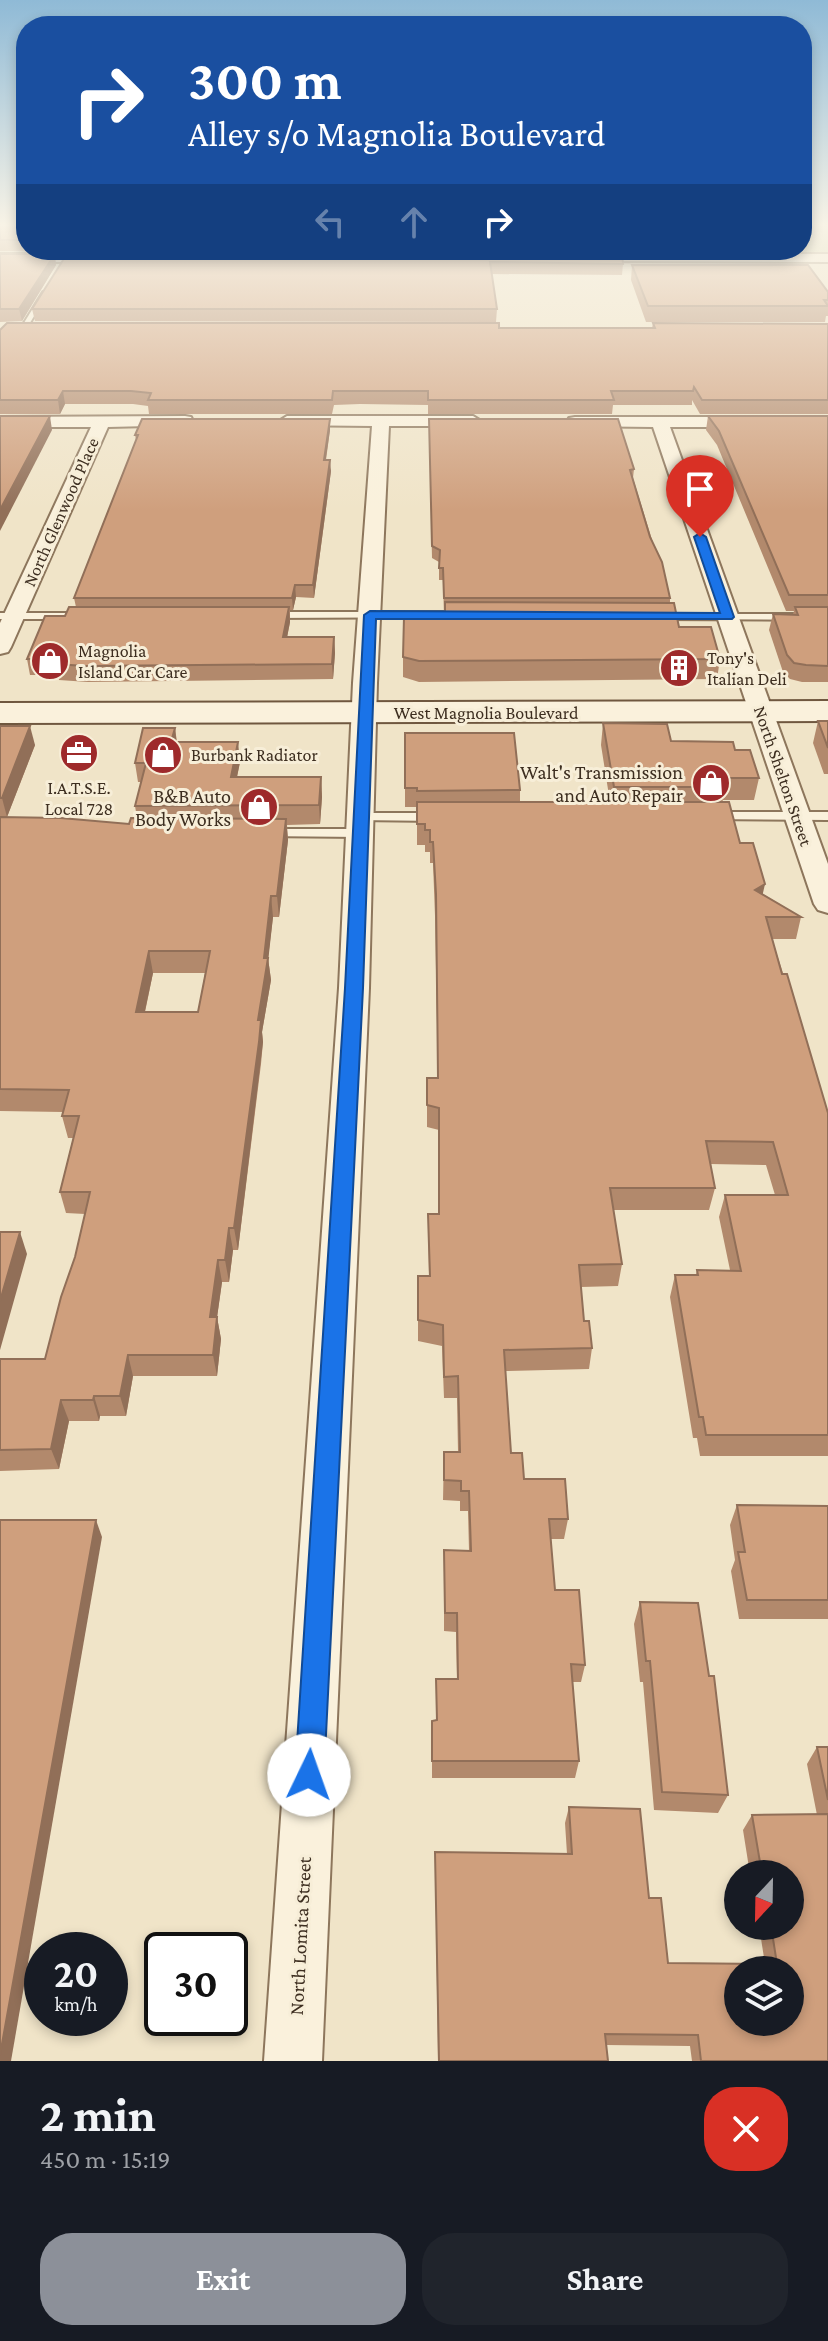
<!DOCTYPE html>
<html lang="en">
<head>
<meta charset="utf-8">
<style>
	body { margin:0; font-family:"Crimson Pro",serif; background:#20242c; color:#f1f3f6; height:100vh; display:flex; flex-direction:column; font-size:30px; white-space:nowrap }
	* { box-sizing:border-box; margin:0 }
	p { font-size:26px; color:#9ea1a6 }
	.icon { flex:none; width:44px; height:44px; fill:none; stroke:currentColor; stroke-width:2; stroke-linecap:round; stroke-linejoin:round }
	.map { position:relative; height:2061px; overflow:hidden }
	.side { display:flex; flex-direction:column; background:#171b24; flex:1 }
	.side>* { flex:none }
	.banner { position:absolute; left:16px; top:16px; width:796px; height:244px; border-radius:32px; box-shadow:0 4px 12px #0003; background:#1a4fa0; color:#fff; overflow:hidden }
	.needle { width:52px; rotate:202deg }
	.fabs { position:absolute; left:724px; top:1860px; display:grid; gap:16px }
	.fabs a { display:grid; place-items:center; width:80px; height:80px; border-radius:50%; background:#171b24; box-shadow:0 4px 12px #0003; font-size:40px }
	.speed { position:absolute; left:24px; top:1932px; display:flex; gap:16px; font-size:40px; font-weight:700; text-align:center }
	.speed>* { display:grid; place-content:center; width:104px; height:104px; border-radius:50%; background:#171b24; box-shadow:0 4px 12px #0003; line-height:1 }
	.speed small { font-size:20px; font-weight:400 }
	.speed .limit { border:4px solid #111; border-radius:12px; background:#fff; color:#111 }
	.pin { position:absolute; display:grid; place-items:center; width:68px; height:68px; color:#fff; margin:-82px -34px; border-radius:50% 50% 50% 0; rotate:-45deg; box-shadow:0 0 8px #0007 }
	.pin .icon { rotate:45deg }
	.me { position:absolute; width:88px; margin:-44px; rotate:3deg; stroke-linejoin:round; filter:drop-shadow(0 0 6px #0008) }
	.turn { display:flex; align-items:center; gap:28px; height:168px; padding:0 40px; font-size:36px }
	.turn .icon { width:104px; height:104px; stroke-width:2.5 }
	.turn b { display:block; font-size:56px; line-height:68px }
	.lanes { display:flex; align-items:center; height:76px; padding:0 40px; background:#0003; justify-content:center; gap:40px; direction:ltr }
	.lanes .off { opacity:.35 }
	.round { display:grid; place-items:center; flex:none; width:84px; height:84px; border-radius:32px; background:#20242c }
	.summary { display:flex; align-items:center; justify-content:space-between; height:136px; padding:0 40px }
	h1 { font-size:48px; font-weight:700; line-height:60px }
	.primary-button { display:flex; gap:16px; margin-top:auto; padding:16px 40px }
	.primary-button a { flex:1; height:92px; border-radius:32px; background:#8c9099; color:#fff; font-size:32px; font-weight:700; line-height:92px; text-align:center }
	.primary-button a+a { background:#20242c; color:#f1f3f6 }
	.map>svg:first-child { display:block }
</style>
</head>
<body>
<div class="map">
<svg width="828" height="2061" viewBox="0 0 828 2061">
	<rect width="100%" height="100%" fill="#f0e4c8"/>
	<polygon fill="#c9cf9b" points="802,223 828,223 828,253 349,253 350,250 802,250"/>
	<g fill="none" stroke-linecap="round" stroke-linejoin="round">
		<g stroke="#8d765c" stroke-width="4">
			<g id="lane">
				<polygon points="43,292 48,293 25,331 19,331"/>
				<polygon points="466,612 470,613 470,617 270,618 265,615 270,612"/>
				<polygon points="0,613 66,613 71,616 66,619 0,619"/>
				<polygon points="654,614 828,614 828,620 658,619 653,616"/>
				<polygon points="712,812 828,812 828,820 707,819 707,813"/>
				<polygon points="362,813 437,813 444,817 437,821 357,820 357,814"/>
				<polygon points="266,829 360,829 367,833 360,837 261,836 259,833"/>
			</g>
		</g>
		<g stroke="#8d765c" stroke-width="4">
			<g id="street">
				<polygon points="0,254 109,254 115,258 109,262 0,262"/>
				<polygon points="574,254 828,254 828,262 579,261 574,260"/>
				<polygon points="185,416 191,417 193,421 191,425 108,427 11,647 8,652 0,654 0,623 91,427 0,427 0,417"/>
				<polygon points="287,416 473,416 481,421 473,426 389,426 377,683 369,988 322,2061 264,2061 339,988 353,683 372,426 281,425 279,421"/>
				<polygon points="575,417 828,417 828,427 670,427 828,864 828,913 818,910 814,904 653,427 569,426 567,422 569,418"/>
			</g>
		</g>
		<g stroke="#6f573f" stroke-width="4">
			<polygon id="secondary" points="828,701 828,721 0,723 0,703"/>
		</g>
		<use href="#lane" fill="#faf1dc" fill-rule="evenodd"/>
		<use href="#street" fill="#faf1dc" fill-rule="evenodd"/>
		<use href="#secondary" fill="#faf1dc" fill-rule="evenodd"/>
	</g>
	<g fill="#b2896c" fill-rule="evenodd">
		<polygon points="0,223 26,223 26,250 640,250 0,251"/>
		<polygon points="0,254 56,265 22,321 0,322"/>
		<polygon points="67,254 623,264 622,275 492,274 497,309 496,322 35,321 32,309"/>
		<polygon points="632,265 828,292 828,316 826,316 825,322 646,322 631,280"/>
		<polygon points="653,323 828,324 828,414 700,414 692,400 692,405 613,405 612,414 428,414 428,405 360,404 334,405 332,414 149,414 148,406 133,404 65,404 60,414 0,414 0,330 652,328"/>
		<polygon points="708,416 828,416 828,682 802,682 790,679 783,672 769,630 773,614 793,614 794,611 786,611 717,445 706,430"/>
		<polygon points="429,419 634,469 633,478 670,598 670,603 679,627 720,659 717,679 419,682 403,677 403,657 444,616 443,580 439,580 439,562 432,558"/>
		<polygon points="330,430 326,460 331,471 314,598 296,597 293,610 290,610 290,622 287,637 334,637 335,653 333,679 88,682 59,680 58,675 30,675 27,659 65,616 76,607 74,598 136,440 135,435"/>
		<polygon points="818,721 828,721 828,774 824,774 813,743"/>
		<polygon points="603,723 671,741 735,750 759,778 754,800 723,800 722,802 763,894 801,917 796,939 772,939 828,1113 828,1456 700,1456 697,1438 693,1438 670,1297 675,1275 696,1275 697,1270 730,1270 719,1217 725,1195 775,1195 766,1165 710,1164 715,1188 709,1210 613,1210 622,1264 618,1286 581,1287 584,1321 592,1348 589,1369 505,1371 511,1453 524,1479 568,1519 564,1539 551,1539 555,1590 585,1665 581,1682 572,1682 579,1761 575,1778 432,1778 432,1721 436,1720 436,1679 457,1679 456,1632 444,1631 444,1550 469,1550 468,1511 460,1511 460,1501 443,1500 444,1452 458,1452 457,1398 444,1398 442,1346 418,1341 418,1276 429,1276 428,1214 439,1214 439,1130 427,1127 427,1078 438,1078 435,916 433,863 430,863 430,852 425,852 425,845 417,845 417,807 405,807 405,733 520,790 520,802 610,802 601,745"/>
		<polygon points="0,726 35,745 7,817 0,817"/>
		<path d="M175,728L177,742L240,762L237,777H321L322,797L320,824L287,825L288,840L279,917H273L268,958L271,980L262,1032L263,1042L261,1064L238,1250H233L229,1282H222L217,1317L221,1339L217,1376H133L126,1416H100L99,1421H69L59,1469L0,1471V1359H45L75,1257L85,1214L66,1213L60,1192L73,1138H68L62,1116L63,1112L0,1111V817L129,824L137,818L135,806L141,782H138L135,763ZM153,973H205L198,1012H145Z"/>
		<polygon points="737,1505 828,1506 828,1619 739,1619 731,1571 735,1560 730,1525"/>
		<polygon points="640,1602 709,1676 728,1795 718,1813 654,1810 643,1682 640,1682 634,1624"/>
		<polygon points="817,1747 828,1747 828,2061 692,2061 690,2046 606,2045 608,2061 438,2061 435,1852 567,1854 565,1823 569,1807 649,1898 668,1963 765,1964 759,1926 790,1926 790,1874 750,1874 743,1830 752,1815 817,1815 807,1764"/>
	</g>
	<g fill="#916f58">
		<polygon points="55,254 56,265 22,321 19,309"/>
		<polygon points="63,391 65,404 60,414 58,400"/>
		<polygon points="50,416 52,430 0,531 0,510"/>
		<polygon points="330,419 330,430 324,471 324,460"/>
		<polygon points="330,460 331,471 314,598 313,585"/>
		<polygon points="295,585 296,597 293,610 292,598"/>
		<polygon points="289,607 290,622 284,653 283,637"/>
		<polygon points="334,637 335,653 333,679 332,664"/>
		<polygon points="30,726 35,745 7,817 2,798"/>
		<polygon points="175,728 177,747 171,742"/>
		<polygon points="238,742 240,762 233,796 231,777"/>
		<polygon points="321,777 322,797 320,824 319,805"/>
		<polygon points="286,819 288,840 279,917 277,896"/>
		<polygon points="765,884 760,906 755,890"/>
		<polygon points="271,896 273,917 268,962 268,958 271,980 262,1032 263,1042 238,1250 234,1228 258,1020"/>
		<polygon points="149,951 153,973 140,1034 136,1012"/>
		<polygon points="229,1228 233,1250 229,1282 225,1260"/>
		<polygon points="20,1232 27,1254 0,1350 0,1301"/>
		<polygon points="218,1260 222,1282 214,1339 210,1317"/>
		<polygon points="217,1317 221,1339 217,1376 213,1355"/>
		<polygon points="128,1355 133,1376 126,1416 120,1396"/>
		<polygon points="94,1396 100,1416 99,1421 93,1400"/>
		<polygon points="61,1400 69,1421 59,1469 51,1449"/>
		<polygon points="96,1520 102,1537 11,2061 0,2061 0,2055"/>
	</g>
	<g fill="#cf9f7d" stroke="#916f58" stroke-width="2" fill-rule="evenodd">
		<rect x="0" y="223" width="26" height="17"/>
		<polygon points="0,254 55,254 19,309 0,309"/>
		<polygon points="67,254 622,254 623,264 490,262 497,309 32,309"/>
		<polygon points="632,265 808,265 828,292 828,300 824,300 828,306 648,306"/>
		<polygon points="7,323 499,323 499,328 655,328 653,323 828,324 828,400 702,400 694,387 693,391 611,391 614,400 428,400 428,391 333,391 332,400 148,400 151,393 131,391 63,391 58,400 0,400 0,330"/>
		<polygon points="0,416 50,416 0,510"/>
		<polygon points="708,416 828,416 828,595 789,595 719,431"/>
		<polygon points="142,419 330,419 324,460 330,460 313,585 295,585 292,598 74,598 138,435 135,435"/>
		<polygon points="429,419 618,419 634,469 630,470 650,537 662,562 670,598 444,598 443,568 439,568 440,550 432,546"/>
		<polygon points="445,602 674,603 679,627 711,627 720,659 419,661 403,657 404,617 445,616"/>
		<polygon points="69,607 289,607 283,637 334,637 332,664 85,666 56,664 58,659 27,659 45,616 65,616"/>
		<polygon points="795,607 828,607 828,666 806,665 794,663 787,655 773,614 798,615"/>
		<polygon points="818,721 828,721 828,748"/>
		<polygon points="603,723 667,724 671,741 733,742 735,750 750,750 759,778 723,778 725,787 614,787"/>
		<polygon points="0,726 30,726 2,798 0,798"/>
		<polygon points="143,728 175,728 171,742 238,742 231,777 321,777 319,805 135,806 146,763 135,763"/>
		<polygon points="405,733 514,733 520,790 417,791 417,788 405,788"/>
		<polygon points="417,802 729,802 740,843 753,843 765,884 755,890 801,917 766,917 782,974 787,974 828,1113 828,1435 706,1435 703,1417 699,1417 675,1275 698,1275 697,1270 741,1271 725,1195 788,1195 773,1142 706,1141 715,1188 610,1188 622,1264 579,1265 584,1321 589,1321 592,1348 504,1350 511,1453 522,1453 524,1479 565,1479 568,1519 549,1519 555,1590 579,1590 585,1665 571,1664 579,1761 432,1761 432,1721 437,1720 436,1679 458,1679 457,1613 445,1613 444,1550 471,1551 469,1491 461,1491 461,1481 444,1480 444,1452 460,1452 458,1376 444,1377 443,1325 418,1320 418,1276 430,1276 428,1214 439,1214 439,1108 427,1105 427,1078 438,1078 436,894 433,842 430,842 430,830 425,830 425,824 417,824"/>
		<path d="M0,817L61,818L129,824L131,818L286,819L277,896H271L264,958H268L258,1020H261L259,1042L234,1228H229L225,1260H218L210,1317H217L213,1355H128L120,1396H94L93,1400H61L51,1449L0,1450V1359H45L61,1297L75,1257L90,1192H60L79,1116H62L69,1090L0,1089ZM149,951H210L198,1012H136Z"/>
		<polygon points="0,1232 20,1232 0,1301"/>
		<polygon points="737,1505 828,1506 828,1600 747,1600 738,1552 745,1552"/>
		<polygon points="0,1520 96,1520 0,2055"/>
		<polygon points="640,1602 698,1603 709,1676 714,1676 728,1795 662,1792 650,1661 646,1661"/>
		<polygon points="817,1747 828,1747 828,1800"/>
		<path d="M569,1807L640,1809L649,1898H661L668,1963L777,1964L771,1926H790V1874H762L752,1815L828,1814V2061H701L698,2035L605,2034L608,2061H439L435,1852L572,1854ZM738,1970H790V2022H738Z"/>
	</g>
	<linearGradient id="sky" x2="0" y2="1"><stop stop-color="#8fbad6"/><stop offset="0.44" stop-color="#f8f3e6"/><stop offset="1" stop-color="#f8f3e6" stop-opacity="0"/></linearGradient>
	<rect width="828" height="511" fill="url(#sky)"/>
	<polygon fill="#1a73e8" stroke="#114b97" stroke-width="2" points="700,533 706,537 734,617 732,619 376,619 363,988 324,1775 319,1785 309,1790 299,1785 295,1775 345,988 364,615 370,611 720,613 694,537"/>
	<defs>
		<g id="shop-disc" transform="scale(2)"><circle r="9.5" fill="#9e2a2b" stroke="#f7eed8"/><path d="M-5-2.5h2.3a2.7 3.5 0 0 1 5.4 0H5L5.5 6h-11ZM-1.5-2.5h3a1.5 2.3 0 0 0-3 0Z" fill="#fff"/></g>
		<g id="building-disc" transform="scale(2)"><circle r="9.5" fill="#9e2a2b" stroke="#f7eed8"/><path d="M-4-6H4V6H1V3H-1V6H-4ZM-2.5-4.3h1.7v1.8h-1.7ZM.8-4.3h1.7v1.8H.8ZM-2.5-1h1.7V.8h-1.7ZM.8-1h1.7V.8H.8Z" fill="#fff"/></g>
		<g id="office-disc" transform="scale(2)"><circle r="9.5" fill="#9e2a2b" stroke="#f7eed8"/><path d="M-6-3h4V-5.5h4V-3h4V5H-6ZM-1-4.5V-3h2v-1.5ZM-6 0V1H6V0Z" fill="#fff"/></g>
	</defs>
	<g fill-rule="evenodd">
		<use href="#shop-disc" x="50" y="661"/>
		<use href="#building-disc" x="679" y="668"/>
		<use href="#office-disc" x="79" y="753"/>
		<use href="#shop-disc" x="163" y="755"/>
		<use href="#shop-disc" x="711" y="783"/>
		<use href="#shop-disc" x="259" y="807"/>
	</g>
	<g text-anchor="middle" stroke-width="6" stroke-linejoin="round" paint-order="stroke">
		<g font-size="18" fill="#3d2e20" stroke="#f7eed8">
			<text transform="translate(61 512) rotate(-66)" y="6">North Glenwood Place</text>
			<text x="486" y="719">West Magnolia Boulevard</text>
			<text transform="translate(783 776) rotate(71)" y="6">North Shelton Street</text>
		</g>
		<g font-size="18" fill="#3d2e20" stroke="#f7eed8" text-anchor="start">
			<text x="78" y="657">Magnolia<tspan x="78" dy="21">Island Car Care</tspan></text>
			<text x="707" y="664">Tony's<tspan x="707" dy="21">Italian Deli</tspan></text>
			<text x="191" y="761">Burbank Radiator</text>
			<text x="79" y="794" text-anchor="middle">I.A.T.S.E.<tspan x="79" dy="21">Local 728</tspan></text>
		</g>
		<g font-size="20" fill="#3d2e20" stroke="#f7eed8" text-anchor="end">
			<text x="683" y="779">Walt's Transmission<tspan x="683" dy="23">and Auto Repair</tspan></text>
			<text x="231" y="803">B&amp;B Auto<tspan x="231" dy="23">Body Works</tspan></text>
		</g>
		<g font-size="20" fill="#3d2e20" stroke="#f7eed8">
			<text transform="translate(300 1936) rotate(-87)" y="7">North Lomita Street</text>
		</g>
	</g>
</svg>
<div class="fabs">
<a><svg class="needle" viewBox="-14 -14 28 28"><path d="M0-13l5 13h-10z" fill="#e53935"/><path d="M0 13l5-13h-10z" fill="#9ea1a6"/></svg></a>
<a><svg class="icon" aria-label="layers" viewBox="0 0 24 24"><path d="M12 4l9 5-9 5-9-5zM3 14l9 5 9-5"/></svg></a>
</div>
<div class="speed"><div>20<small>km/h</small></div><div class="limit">30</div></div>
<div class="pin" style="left:700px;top:537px;background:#d93025"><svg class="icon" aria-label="arrive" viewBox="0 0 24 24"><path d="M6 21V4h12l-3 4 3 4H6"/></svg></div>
<svg class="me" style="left:309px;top:1775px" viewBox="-20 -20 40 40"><circle r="19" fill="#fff"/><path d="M0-13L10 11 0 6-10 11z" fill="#1a73e8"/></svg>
<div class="banner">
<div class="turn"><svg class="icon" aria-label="right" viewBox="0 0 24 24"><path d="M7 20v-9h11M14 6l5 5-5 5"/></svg><div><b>300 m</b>Alley s/o Magnolia Boulevard</div></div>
<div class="lanes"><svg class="icon off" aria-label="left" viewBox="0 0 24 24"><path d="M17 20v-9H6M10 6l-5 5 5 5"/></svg><svg class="icon off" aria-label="ahead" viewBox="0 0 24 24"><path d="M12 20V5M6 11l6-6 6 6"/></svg><svg class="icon" aria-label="right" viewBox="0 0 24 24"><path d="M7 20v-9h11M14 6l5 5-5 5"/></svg></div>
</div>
</div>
<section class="side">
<div class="summary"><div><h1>2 min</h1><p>450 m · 15:19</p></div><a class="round" style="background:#d93025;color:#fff"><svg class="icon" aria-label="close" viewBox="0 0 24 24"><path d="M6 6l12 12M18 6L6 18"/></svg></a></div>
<div class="primary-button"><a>Exit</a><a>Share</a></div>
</section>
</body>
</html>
